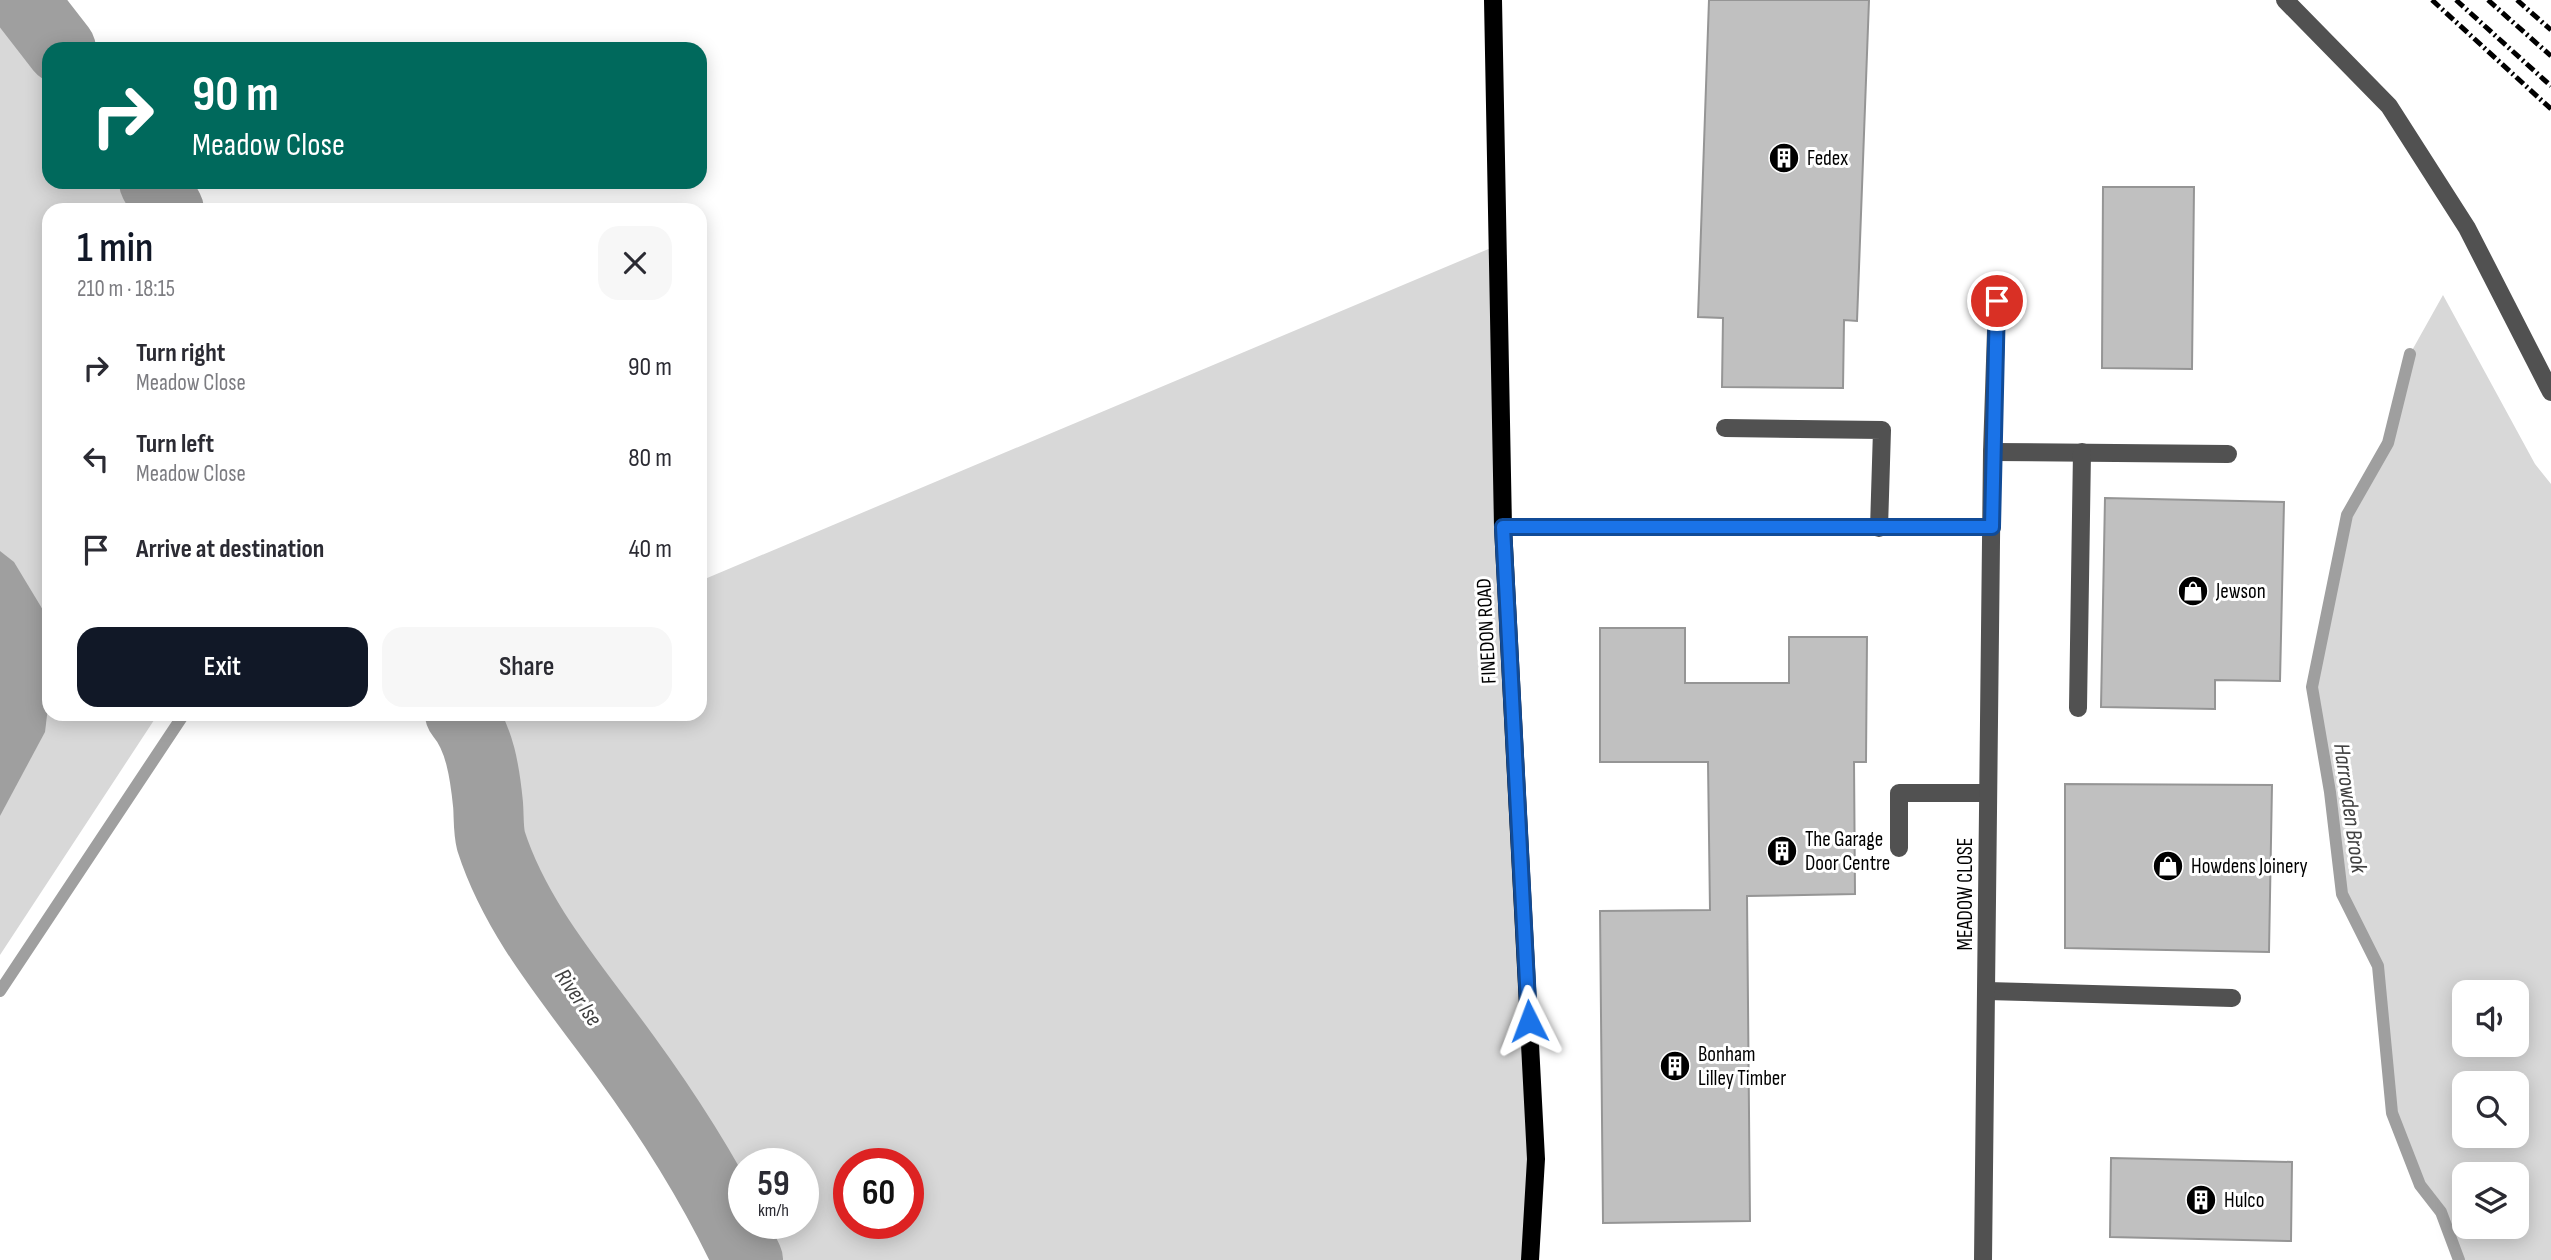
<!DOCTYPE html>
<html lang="en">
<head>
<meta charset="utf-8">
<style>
	body { margin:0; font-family:"Sofia Sans Condensed",sans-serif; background:#f7f7f7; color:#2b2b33; height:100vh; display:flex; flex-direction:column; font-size:26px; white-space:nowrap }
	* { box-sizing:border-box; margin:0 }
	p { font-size:23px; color:#7c7c81 }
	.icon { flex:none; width:38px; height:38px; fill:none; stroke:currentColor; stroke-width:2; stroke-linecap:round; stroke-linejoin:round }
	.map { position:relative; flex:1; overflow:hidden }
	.panel { position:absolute; left:42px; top:203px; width:665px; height:518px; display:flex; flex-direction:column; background:#fff; border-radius:21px; box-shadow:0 4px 18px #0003 }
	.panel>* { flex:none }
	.banner { position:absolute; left:42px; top:42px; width:665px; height:147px; border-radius:21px; box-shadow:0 4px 18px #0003; background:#00695c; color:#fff; overflow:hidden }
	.tools { position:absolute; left:2452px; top:980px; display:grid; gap:14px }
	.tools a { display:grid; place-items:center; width:77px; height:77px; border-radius:14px; background:#fff; box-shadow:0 4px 18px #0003; font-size:35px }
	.speed { position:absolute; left:728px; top:1148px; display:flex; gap:14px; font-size:35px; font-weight:700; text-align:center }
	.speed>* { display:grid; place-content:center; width:91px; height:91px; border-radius:50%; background:#fff; box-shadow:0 4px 18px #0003; line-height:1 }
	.speed small { font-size:18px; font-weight:400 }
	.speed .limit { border:10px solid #d22; background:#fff; color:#111 }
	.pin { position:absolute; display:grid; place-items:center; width:60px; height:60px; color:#fff; margin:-30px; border:4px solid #fff; border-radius:50%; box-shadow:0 2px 7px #0007 }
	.me { position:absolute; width:77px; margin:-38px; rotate:357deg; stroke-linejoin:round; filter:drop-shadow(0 0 5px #0008) }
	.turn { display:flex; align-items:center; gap:24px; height:147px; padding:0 35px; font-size:32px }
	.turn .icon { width:91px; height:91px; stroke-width:2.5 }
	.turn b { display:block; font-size:49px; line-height:60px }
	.round { display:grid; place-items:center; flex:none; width:74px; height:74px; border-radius:21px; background:#f7f7f7 }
	.head { display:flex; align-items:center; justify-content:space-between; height:119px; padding:0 35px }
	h1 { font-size:42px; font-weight:600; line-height:52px; color:#111827 }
	.cta { display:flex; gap:14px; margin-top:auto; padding:14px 35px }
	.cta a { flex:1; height:80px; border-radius:21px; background:#111827; color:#fff; font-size:28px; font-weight:600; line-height:80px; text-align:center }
	.cta a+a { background:#f7f7f7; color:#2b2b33 }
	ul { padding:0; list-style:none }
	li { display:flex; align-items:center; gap:21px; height:91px; padding:0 35px }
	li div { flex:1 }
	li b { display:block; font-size:26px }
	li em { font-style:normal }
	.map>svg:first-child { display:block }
</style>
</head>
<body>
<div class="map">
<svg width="2551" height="1260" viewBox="0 0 2551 1260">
	<rect width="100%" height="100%" fill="#fff"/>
	<g fill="#d8d8d8" fill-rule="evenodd">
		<polygon points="0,0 23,0 61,49 49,49 49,182 154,182 169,210 49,210 49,714 158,714 0,955"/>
		<path d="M1498,245L1536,1159L1530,1260H748L731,1224L675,1133L627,1058L549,954L515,897L490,839L482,761L466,721L460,714H700V581ZM744,1164H803V1223H744ZM849,1164H908V1223H849Z"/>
		<path d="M2443,295L2535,464L2551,484V1260H2459L2441,1212L2420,1185L2392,1113L2378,966L2342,894L2330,792L2312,687L2347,515L2388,443L2410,354ZM2464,992H2516V1045H2464ZM2464,1083H2516V1136H2464ZM2464,1174H2516V1227H2464Z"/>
	</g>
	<polygon fill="#9f9f9f" points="0,551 14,562 49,620 49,699 45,732 0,816"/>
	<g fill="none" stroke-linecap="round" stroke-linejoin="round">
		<g stroke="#9f9f9f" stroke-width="12">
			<polyline points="2410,354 2388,443 2347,515 2312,687 2330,792 2342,894 2378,966 2392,1113 2420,1185 2441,1212 2459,1260"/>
			<polyline points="0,991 184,714"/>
		</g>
		<g stroke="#9f9f9f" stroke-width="70">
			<polyline points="23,0 61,49"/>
			<polyline points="154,182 169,210"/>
			<path d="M460,714C480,737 485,774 488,804C489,815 488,829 491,841C517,922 576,988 625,1056C671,1119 715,1189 748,1260"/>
		</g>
	</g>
	<g fill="#c0c0c0" stroke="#959595" stroke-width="2">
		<polygon points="1709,0 1869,0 1857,321 1844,320 1843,388 1722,387 1723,318 1698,317"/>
		<polygon points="2103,187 2194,187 2192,369 2102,368"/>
		<polygon points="2105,498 2284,502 2280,681 2215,680 2215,709 2101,707"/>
		<polygon points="1600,628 1685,628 1685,683 1789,683 1789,637 1867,637 1866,762 1854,762 1855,894 1747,896 1750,1221 1603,1223 1600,911 1710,910 1708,762 1600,762"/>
		<polygon points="2065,784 2272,785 2269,952 2065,948"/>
		<polygon points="2111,1158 2292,1162 2291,1241 2110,1237"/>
	</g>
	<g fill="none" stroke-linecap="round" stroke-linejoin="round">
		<g stroke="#515151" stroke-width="18">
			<polyline points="2285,0 2389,106 2467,228 2551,392"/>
			<polyline points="1725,428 1882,430 1879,528"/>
			<polyline points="1992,452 2228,454"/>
			<polyline points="1503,527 1992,527"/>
			<polyline points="2078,708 2082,452"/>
			<polyline points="1899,848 1899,793 1988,793"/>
			<polyline points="1987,991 2232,998"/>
			<polyline points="1983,1260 1992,452 1997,301"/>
		</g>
		<polyline stroke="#000" stroke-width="18" points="1493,0 1503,527 1536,1159 1530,1260"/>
		<g stroke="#000" stroke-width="5" stroke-dasharray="10 3.5 2 3.5" stroke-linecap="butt">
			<polyline points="2432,0 2551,109"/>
			<polyline points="2456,0 2551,86"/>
			<polyline points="2488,0 2551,56"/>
			<polyline points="2517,0 2551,30"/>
		</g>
	</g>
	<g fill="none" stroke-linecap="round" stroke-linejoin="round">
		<g stroke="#114b97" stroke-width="18">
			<polyline id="route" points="1529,1021 1503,527 1992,527 1997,301"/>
		</g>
		<use href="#route" stroke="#1a73e8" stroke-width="12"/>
	</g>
	<defs>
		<g id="building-disc" transform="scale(1.575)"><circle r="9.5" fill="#000" stroke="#fff"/><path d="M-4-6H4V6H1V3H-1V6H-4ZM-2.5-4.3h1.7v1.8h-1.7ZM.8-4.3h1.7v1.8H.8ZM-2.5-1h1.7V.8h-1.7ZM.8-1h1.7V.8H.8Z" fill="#fff"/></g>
		<g id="shop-disc" transform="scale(1.575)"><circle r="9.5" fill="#000" stroke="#fff"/><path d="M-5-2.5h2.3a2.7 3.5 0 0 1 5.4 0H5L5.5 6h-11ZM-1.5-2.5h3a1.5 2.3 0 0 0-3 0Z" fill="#fff"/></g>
	</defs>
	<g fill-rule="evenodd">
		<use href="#building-disc" x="1784" y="158"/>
		<use href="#shop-disc" x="2193" y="591"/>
		<use href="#building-disc" x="1782" y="851"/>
		<use href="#shop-disc" x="2168" y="866"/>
		<use href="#building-disc" x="1675" y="1066"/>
		<use href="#building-disc" x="2201" y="1200"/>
	</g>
	<g text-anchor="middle" stroke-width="6" stroke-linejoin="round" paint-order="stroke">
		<g font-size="21" fill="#000" stroke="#fff" text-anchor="start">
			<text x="1807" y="165">Fedex</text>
			<text x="2216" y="598">Jewson</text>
			<text x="1805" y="846">The Garage<tspan x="1805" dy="24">Door Centre</tspan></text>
			<text x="2191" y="873">Howdens Joinery</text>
			<text x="1698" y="1061">Bonham<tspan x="1698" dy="24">Lilley Timber</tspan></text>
			<text x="2224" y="1207">Hulco</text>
		</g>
		<g font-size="21" fill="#000" stroke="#fff">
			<text transform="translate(1486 631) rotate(-93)" y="7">FINEDON ROAD</text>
			<text transform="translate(1965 894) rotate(-90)" y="7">MEADOW CLOSE</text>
		</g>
		<g font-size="23" font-style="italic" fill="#404040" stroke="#fff">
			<text transform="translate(2351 808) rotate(82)" y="8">Harrowden Brook</text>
			<text transform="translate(579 997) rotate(55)" y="8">River Ise</text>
		</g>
	</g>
</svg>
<div class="tools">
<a><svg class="icon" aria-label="sound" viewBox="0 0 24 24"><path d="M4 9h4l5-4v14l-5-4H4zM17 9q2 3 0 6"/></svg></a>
<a><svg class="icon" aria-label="search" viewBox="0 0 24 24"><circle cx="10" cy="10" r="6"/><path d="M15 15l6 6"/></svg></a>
<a><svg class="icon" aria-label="layers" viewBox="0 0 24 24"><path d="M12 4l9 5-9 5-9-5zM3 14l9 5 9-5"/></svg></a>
</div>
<div class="speed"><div>59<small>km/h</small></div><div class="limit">60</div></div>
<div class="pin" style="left:1997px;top:301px;background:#d93025"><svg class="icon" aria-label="arrive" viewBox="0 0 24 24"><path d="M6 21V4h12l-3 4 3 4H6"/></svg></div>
<svg class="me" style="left:1529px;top:1021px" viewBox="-20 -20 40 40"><path d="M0-17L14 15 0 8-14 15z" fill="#1a73e8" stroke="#fff" stroke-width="4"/></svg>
<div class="banner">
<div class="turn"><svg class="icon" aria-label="right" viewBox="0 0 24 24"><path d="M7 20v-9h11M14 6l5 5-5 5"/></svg><div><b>90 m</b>Meadow Close</div></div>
</div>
<section class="panel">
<div class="head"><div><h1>1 min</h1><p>210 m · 18:15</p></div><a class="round"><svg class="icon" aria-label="close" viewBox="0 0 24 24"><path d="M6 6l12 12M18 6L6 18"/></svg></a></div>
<ul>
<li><svg class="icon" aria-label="right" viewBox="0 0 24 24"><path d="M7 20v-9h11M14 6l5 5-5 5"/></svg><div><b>Turn right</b><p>Meadow Close</p></div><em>90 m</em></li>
<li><svg class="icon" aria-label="left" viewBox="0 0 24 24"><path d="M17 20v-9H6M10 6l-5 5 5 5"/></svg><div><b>Turn left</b><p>Meadow Close</p></div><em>80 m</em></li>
<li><svg class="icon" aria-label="arrive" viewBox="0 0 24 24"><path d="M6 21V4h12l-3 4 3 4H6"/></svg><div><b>Arrive at destination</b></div><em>40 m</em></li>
</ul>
<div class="cta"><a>Exit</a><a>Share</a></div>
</section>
</div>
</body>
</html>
